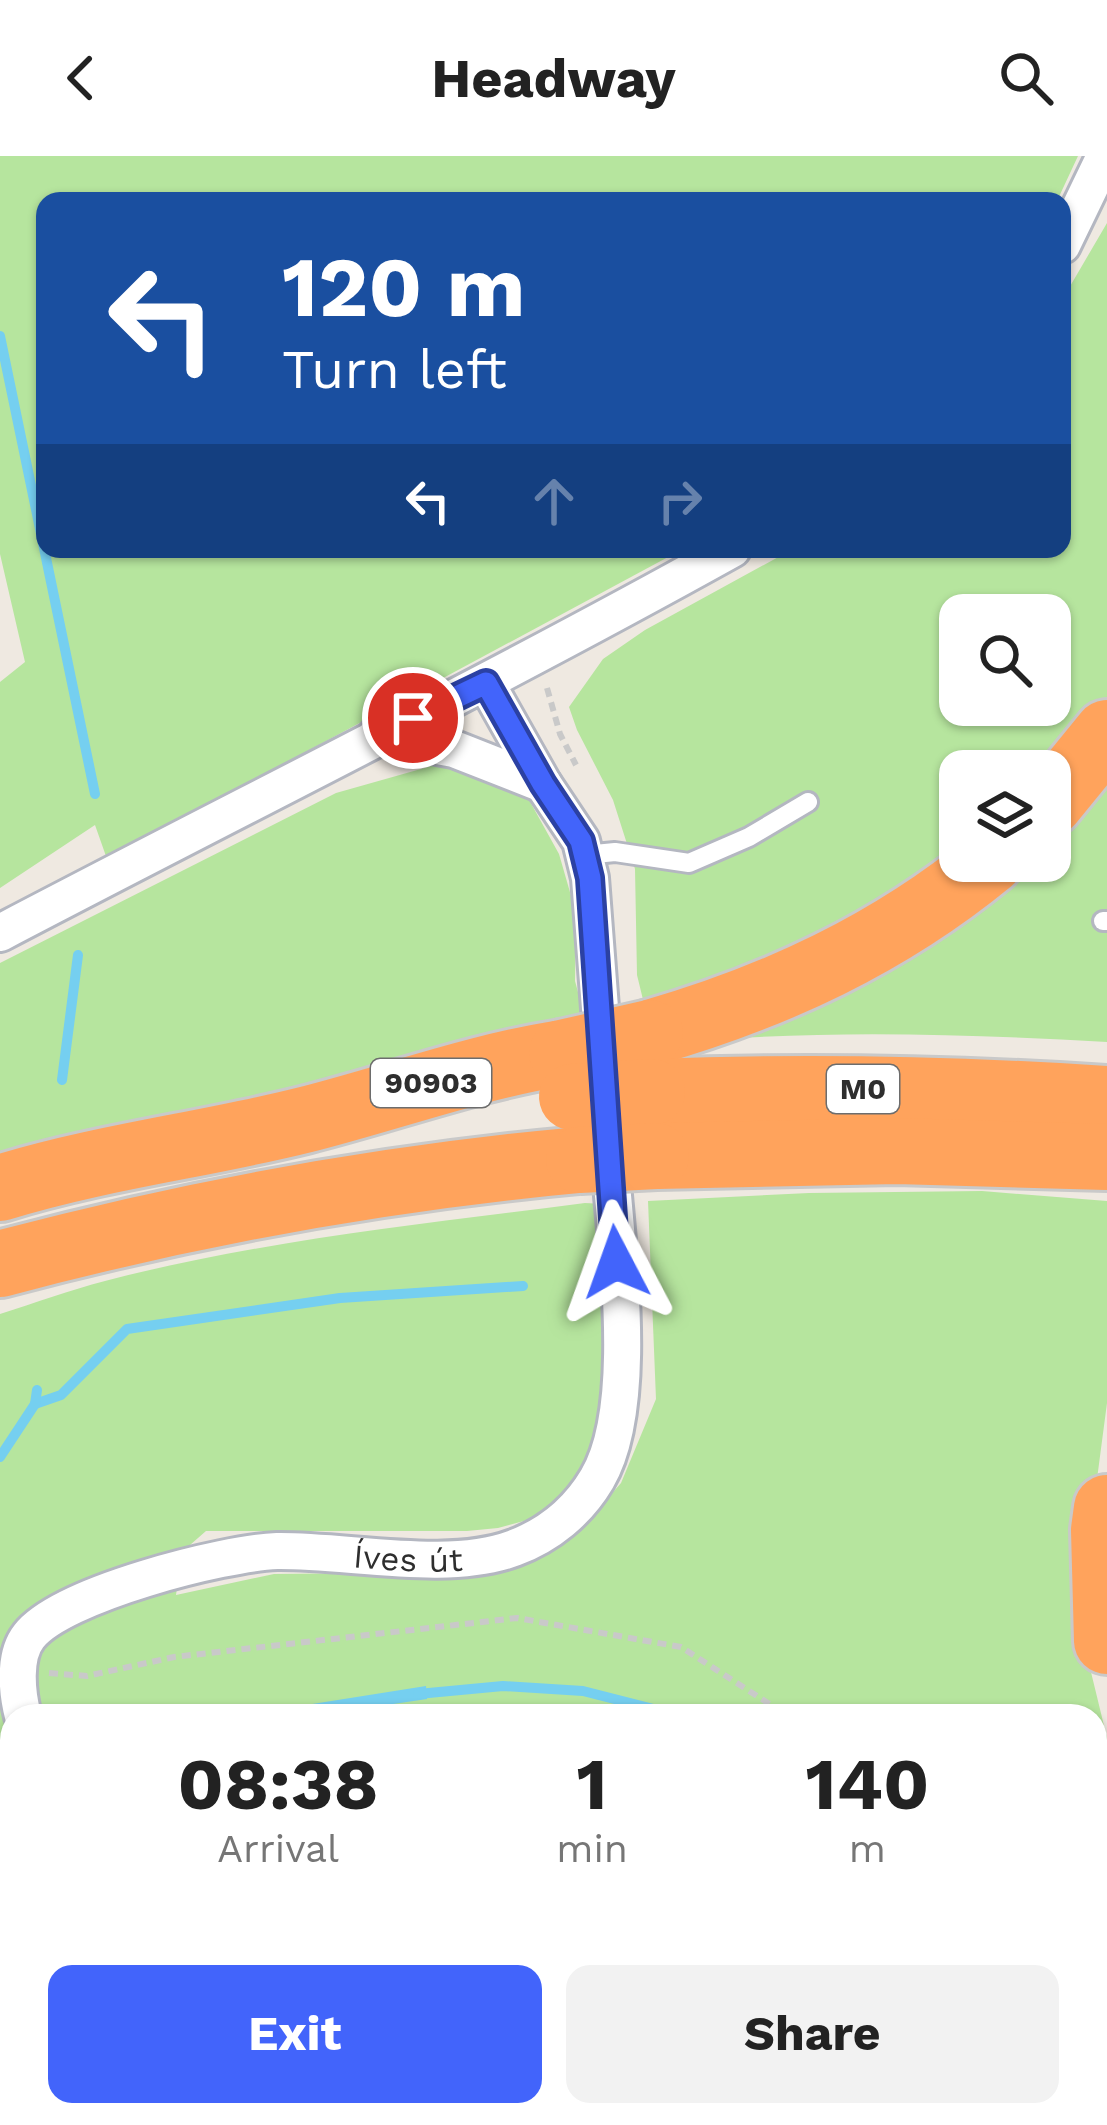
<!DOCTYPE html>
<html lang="en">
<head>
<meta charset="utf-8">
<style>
	body { margin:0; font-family:"Work Sans",sans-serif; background:#f2f2f2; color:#222; height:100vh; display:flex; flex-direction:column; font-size:45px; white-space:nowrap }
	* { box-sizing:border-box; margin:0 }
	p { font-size:39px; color:#767676 }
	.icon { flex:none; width:66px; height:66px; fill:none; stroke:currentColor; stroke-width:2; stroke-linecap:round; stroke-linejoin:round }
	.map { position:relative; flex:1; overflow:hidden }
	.details { position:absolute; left:0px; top:1548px; width:1107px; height:423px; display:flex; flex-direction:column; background:#fff; border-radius:36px 36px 0 0; box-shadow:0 3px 9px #0004 }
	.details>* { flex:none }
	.top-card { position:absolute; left:36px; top:36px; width:1035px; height:366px; border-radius:24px; box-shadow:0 3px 9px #0004; background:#1a4fa0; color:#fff; overflow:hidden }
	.fabs { position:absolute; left:939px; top:438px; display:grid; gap:24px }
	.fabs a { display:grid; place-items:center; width:132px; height:132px; border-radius:24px; background:#fff; box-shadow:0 3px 9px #0004; font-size:60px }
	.pin { position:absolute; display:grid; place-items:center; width:102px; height:102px; color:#fff; margin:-51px; border:6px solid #fff; border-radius:50%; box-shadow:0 3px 12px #0007 }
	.me { position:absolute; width:132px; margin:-66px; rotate:356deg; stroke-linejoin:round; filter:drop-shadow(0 0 9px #0008) }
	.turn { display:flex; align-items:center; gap:42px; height:252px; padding:0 48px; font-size:54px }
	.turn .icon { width:156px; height:156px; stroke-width:2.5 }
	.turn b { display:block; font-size:84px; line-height:102px }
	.lanes { display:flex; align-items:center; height:114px; padding:0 48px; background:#0003; justify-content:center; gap:60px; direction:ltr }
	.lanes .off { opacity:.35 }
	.eta { display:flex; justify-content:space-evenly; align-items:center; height:204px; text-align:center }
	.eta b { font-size:72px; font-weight:700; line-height:84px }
	.button { display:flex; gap:24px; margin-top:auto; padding:24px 48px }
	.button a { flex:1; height:138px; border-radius:24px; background:#4264fb; color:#fff; font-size:48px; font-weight:700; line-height:138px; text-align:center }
	.button a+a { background:#f2f2f2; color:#222 }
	header { display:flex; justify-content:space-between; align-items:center; height:156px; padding:0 48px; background:#fff; font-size:54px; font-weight:700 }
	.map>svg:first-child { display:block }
</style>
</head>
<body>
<header><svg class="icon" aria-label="back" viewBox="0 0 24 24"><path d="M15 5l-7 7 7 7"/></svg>Headway<svg class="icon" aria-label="search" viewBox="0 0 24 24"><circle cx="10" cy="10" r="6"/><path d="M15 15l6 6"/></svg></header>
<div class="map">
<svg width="1107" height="1969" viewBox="0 0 1107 1969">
	<rect width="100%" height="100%" fill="#efe9e1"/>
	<g fill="#b6e59e" fill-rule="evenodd">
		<polygon points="0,0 1078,0 1057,45 45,45 45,393 683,393 107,703 95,669 0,732 0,526 25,506 0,398"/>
		<path d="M1107,67V560L1050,615H960V705H970L647,860L637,819L635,713L613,644L577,574L569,551L603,503L645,474L793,393H1062V144ZM960,459H1050V549H960Z"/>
		<polygon points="435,609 483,617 528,642 559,698 576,757 575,825 588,873 0,1000 0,807 336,637"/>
		<path d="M1107,614V886C979,879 854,874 726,883L1007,721L1024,705H1050V680L1082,649Z"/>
		<path d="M982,1035L1107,1045V1247L1087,1399L1090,1512L1107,1582V1969H186L183,1959H1095V1560H12V1959H93L96,1969H0V1158C35,1147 70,1134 105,1125C262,1084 425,1068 585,1047L604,1048L616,1191L594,1314L539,1361L498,1372L467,1375H206L182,1396L176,1439L274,1418L474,1416L559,1386L588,1365L621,1327L656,1243L648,1045L809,1037Z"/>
	</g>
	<polygon fill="#75cff0" points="426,1530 427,1543 312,1560 237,1560"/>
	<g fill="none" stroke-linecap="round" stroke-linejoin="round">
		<g stroke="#75cff0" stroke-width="10">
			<polyline points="0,180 95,638"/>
			<polyline points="62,924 78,799"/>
			<polyline points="35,1248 61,1239 127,1173 340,1142 523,1130"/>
			<polyline points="0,1301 35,1248 37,1234"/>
			<polyline points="418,1538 503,1530 583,1535 681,1560"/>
			<polyline points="0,1608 12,1606"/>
			<polyline points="1095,1919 1107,1925"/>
		</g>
		<g stroke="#b4b7c1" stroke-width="24">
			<g id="lane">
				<polyline points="585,699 615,696 689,707 749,681 808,646"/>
				<polyline points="1103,765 1107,765"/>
				<polyline points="1095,1600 1107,1596"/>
			</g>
		</g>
		<g stroke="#b4b7c1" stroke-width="42">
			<g id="street">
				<polyline points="1062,89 1105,0"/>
				<polyline points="486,527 543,628 581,685 590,722 604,904"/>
				<polyline points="377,579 454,593 543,628"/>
				<path d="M0,777C244,649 491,527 732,393"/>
				<path id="s1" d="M23,1560C17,1537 13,1500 29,1480C62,1438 224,1397 277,1395C348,1394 447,1417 514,1392C549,1379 578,1355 597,1323C642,1248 614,1078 609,989"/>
				<polyline points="138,1959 141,1969"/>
			</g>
		</g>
		<g stroke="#c9c9c9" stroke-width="72">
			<g id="highway">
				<polyline points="1050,647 1107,577"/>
				<path d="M650,877C775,841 889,788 990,705"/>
				<path d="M652,936C804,930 955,933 1107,943"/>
				<polyline points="656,1000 897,995 1107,1001"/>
				<path d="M0,1032C100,1001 204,989 304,964C391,942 474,911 562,897"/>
				<path d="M0,1108C191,1057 382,1022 579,1004"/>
				<polyline points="1107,1352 1104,1374 1107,1485"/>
			</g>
		</g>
		<g stroke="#c9c9c9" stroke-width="6" stroke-dasharray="9 6" stroke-linecap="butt">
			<polyline points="547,532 560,578 576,609"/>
			<polyline points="49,1517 87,1520 174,1501 517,1462 681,1491 788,1560"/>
			<polyline points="0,1695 12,1691"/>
			<polyline points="1095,1841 1107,1850"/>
			<polyline points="1044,1959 1059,1969"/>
		</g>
		<use href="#lane" stroke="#fff" stroke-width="18"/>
		<use href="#street" stroke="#fff" stroke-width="36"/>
		<use href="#highway" stroke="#ffa35c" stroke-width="66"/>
		<g stroke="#c9c9c9" stroke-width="72" stroke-linecap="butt">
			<g id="highway-bridge">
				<polyline points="562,897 650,877"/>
				<polyline points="572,941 652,936"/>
				<polyline points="579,1004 656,1000"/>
			</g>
		</g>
		<use href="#highway-bridge" stroke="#ffa35c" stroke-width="66"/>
	</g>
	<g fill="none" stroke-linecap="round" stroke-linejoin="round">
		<g stroke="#2b41a3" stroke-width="30">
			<polyline id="route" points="413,562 486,527 543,628 581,685 590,722 616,1106"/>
		</g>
		<use href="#route" stroke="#4264fb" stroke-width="21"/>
	</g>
	<g text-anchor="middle" stroke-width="10" stroke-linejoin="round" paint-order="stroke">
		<g fill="#fff" stroke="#6d6d6d" stroke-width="3">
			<rect x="371" y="903" width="120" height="48" rx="9"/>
			<rect x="827" y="909" width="72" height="48" rx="9"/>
		</g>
		<g font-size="30" font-weight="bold" fill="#2e2e2e">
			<text x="431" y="937">90903</text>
			<text x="863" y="943">M0</text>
		</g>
		<g font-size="33" fill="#2e2e2e" stroke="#fff">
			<text dy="12" stroke="none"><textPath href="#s1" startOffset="480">Íves út</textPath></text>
		</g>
	</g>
</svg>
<div class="fabs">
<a><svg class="icon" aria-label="search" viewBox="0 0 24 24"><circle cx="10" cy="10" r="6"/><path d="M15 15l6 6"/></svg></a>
<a><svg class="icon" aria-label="layers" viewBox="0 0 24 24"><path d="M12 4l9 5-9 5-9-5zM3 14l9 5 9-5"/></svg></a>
</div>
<div class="pin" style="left:413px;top:562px;background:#d93025"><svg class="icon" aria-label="arrive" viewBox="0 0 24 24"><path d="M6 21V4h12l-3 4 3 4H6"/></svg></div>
<svg class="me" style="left:616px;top:1106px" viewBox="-20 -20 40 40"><path d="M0-17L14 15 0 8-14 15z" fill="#4264fb" stroke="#fff" stroke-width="4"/></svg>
<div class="top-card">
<div class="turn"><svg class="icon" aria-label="left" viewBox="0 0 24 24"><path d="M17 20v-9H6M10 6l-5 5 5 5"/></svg><div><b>120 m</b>Turn left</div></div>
<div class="lanes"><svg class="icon" aria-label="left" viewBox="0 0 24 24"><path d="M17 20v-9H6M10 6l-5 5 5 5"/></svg><svg class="icon off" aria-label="ahead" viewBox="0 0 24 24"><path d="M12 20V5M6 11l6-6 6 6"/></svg><svg class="icon off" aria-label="right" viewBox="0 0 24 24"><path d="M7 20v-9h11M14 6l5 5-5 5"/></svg></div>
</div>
<section class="details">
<div class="eta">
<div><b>08:38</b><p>Arrival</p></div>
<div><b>1</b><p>min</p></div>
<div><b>140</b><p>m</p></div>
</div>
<div class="button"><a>Exit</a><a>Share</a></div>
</section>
</div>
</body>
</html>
